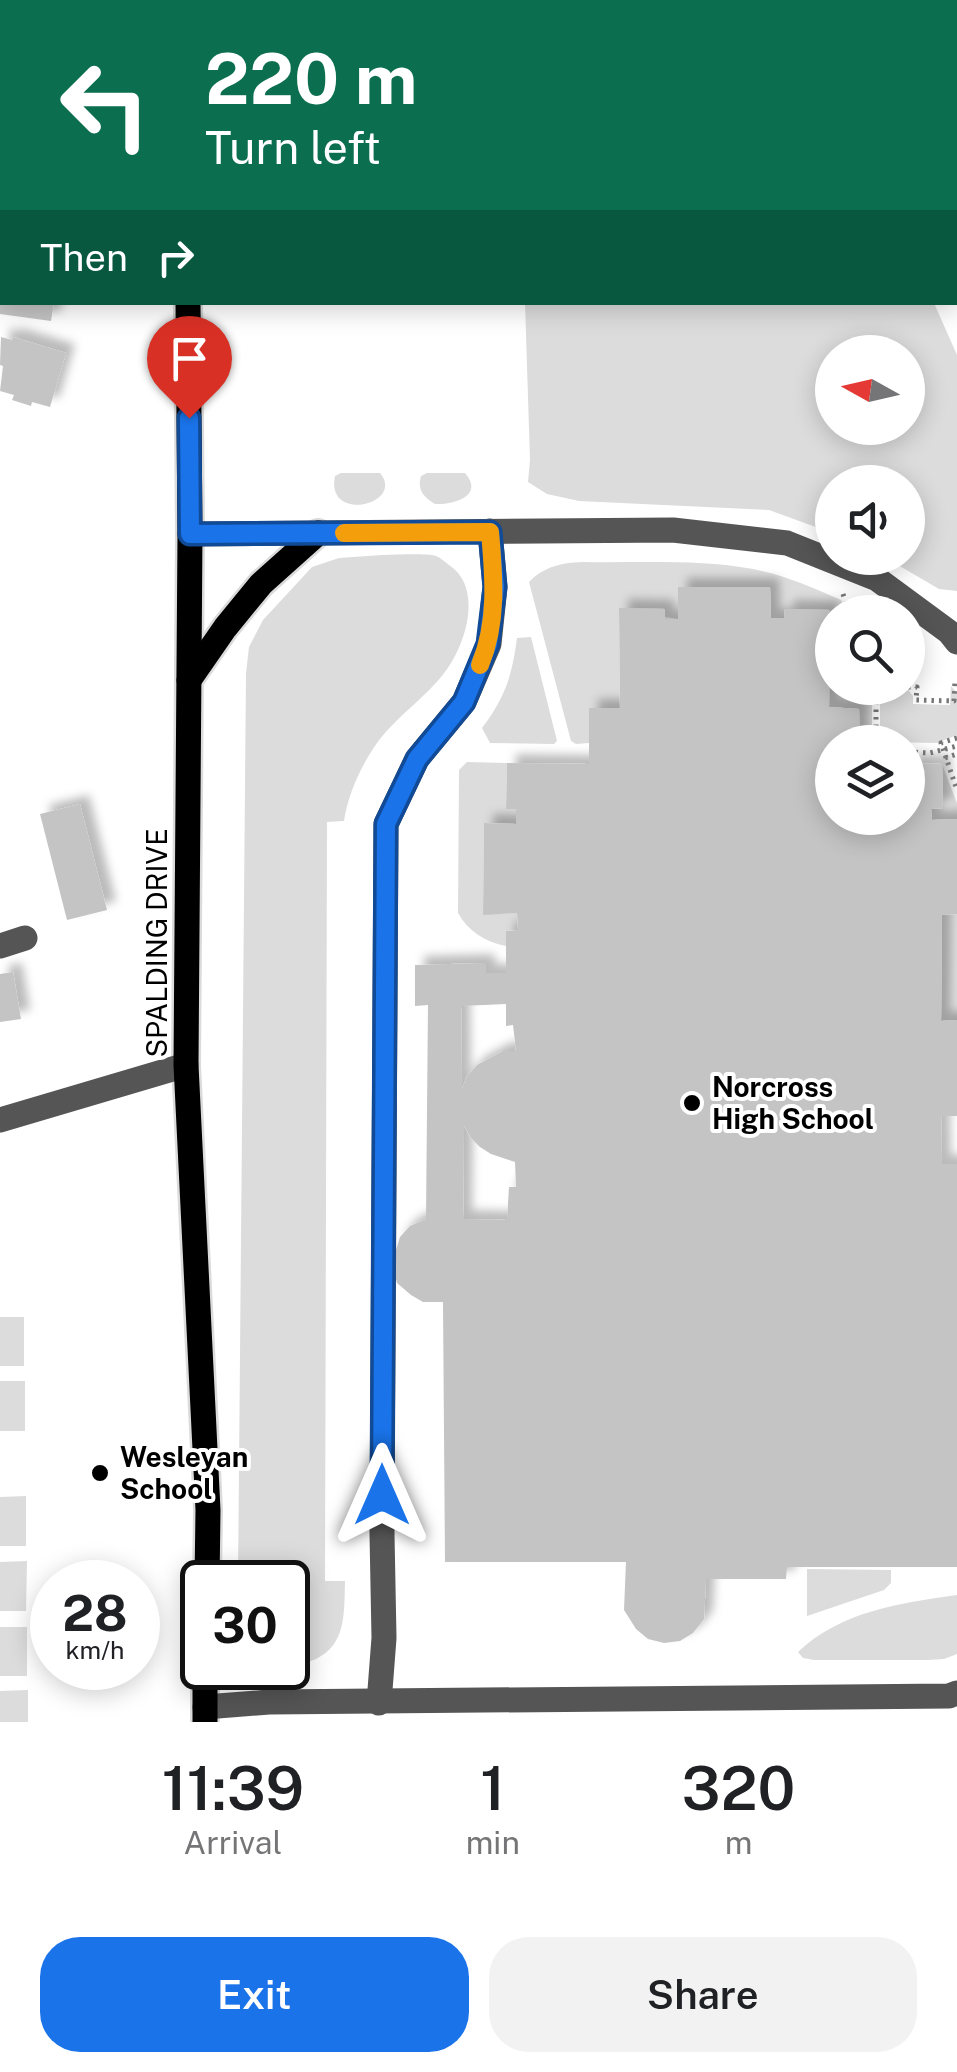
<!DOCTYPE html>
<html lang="en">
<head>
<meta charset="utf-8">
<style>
	body { margin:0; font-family:"Public Sans",sans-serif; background:#f2f2f2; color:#202124; height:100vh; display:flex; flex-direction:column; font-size:38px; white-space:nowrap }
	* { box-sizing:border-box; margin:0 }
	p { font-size:32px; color:#757577 }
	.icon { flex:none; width:55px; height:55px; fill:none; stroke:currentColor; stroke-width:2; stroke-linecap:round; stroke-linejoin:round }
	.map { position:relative; height:1722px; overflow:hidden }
	.details { display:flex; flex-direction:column; background:#fff; flex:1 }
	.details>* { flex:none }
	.guide { position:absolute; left:0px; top:0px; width:958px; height:305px; box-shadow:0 5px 25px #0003; background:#0b6e4f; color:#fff; overflow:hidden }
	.needle { width:65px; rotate:278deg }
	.buttons { position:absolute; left:815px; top:335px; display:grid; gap:20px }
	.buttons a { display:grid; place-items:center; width:110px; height:110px; border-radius:50%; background:#fff; box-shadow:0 5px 25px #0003; font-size:50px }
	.speed { position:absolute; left:30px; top:1560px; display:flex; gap:20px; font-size:50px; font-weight:700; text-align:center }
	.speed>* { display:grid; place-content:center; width:130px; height:130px; border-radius:50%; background:#fff; box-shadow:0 5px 25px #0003; line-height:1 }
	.speed small { font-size:25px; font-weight:400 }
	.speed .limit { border:5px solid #111; border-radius:15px; background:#fff; color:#111 }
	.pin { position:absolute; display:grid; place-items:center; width:85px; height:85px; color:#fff; margin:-102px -42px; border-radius:50% 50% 50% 0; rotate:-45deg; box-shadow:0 0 10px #0007 }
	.pin .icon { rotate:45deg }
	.me { position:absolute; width:110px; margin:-55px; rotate:0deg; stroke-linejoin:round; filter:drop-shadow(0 0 8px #0008) }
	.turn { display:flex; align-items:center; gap:35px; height:210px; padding:0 40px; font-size:45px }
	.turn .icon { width:130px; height:130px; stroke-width:2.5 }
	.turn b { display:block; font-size:70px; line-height:85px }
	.then { display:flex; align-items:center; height:95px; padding:0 40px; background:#0003; gap:20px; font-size:38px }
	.eta { display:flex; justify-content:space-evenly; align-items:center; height:170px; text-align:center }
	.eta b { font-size:60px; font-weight:600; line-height:70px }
	.primary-button { display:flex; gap:20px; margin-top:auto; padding:20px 40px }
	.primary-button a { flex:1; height:115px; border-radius:40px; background:#1a73e8; color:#fff; font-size:40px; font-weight:600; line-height:115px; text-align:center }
	.primary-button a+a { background:#f2f2f2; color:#202124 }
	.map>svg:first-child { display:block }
</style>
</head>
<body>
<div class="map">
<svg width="957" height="1722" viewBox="0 0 957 1722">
	<defs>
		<filter id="shadow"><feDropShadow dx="9" dy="-9" stdDeviation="5" flood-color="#0004"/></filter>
	</defs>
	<rect width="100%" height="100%" fill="#fff"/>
	<g fill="#dcdcdc" fill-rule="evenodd">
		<path d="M525,303H934L957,355V591L939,589L886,558H908V482H832V533L769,510L579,501L547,494L528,482L530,460ZM832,352H908V428H832Z"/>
		<path d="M341,473H380C406,504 325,524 335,476Z"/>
		<path d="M427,473H465C485,496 453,505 435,504C423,497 417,489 421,476Z"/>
		<path d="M382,555C394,555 425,553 436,556C441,558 445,562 449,565C481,586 468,636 451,663C432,694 398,714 377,743C361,766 348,794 344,821L327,822L325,1581H345C344,1607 347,1641 321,1656C313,1662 300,1664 290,1667H288V1582H238L246,673L249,647L263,620L312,567L339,558Z"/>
		<path d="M583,562C639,563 698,559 753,569C784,575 812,587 841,600L846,612H832V688H872V739L869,742H860L858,709L829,707L830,611L785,609L784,618H771L770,587L678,619L619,609L620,708H589V743L576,744L571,741L529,582C545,566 561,563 583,562Z"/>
		<path d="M531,637L557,741L554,744L490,743L482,728C505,698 512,676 517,638Z"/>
		<polygon points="951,686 957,693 957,735 937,743 883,742 880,739 880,694 885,690 908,690 913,696 913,704 950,705"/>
		<path d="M467,762L507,763L506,808L516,809V824L484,823L483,914L517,913L518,930L506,931V946C485,942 468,931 458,913L459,770Z"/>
		<polygon points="942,764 957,803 957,819 932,820 931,809 943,808"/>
		<polygon points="957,914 957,1020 941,1021 942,915"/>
		<rect x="0" y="1317" width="24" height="49"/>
		<rect x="0" y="1381" width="25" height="50"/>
		<polygon points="26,1496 26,1546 0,1546 0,1497"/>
		<polygon points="27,1561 26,1611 0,1611 0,1562"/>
		<polygon points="807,1569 891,1570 891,1583 884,1590 807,1616"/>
		<path d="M957,1595V1654L944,1659L928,1660H814L803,1658L798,1652C841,1611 901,1603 957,1595Z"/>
		<rect x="0" y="1627" width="27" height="49"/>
		<polygon points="28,1690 28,1722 0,1722 0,1691"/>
	</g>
	<g fill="#c4c4c4" fill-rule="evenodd" filter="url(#shadow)">
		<polygon points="0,302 54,302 51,321 0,314"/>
		<polygon points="1,337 12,340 13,337 66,353 50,407 32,402 31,406 12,400 14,395 0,391 3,366 0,365"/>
		<path d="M678,587H770L771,618H784L785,609L830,610L829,707L859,709L860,742H832V818H908V763L942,764L943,808L931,809L932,820L957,819V914L942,915L941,1021L957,1020V1116H941L942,1164H957V1567H787L786,1579H706L704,1619L693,1633L680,1641L664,1643L648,1639L636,1629L624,1610L626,1562H445L443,1302H423L411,1295L397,1283L393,1269L395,1253L400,1237L410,1226L426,1219L428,1005L415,1006V965L486,963V973H506V931L518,930L517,913L483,915L484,823L516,824V809H506L507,763L589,764V708H620L619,608L665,609V619H678ZM506,1004V1026L513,1025L516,1051H503L477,1065L467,1076L462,1089L461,1006ZM464,1126L471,1138L480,1147L491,1154L515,1162L516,1187H509L507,1220L463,1219Z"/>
		<polygon points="80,804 107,910 67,920 40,814"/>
		<polygon points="13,972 21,1019 0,1022 0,974"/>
	</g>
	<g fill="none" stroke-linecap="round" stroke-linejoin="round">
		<g stroke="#dbdbdb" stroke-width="30">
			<g id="major">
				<polyline points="181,0 181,2"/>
				<polyline points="188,302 190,534 186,1065 208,1510 207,1582"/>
				<polyline points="189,680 225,628 261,584 318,533"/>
				<polyline points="205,1722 205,1668"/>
			</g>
		</g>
		<g stroke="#777" stroke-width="5" stroke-dasharray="2.5 5" stroke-linecap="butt">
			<polyline points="843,594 849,612"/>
			<polyline points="908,687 917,687 916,700 954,701 955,680"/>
			<polyline points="957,738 941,743 957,790"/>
			<polyline points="876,742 876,688"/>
			<polyline points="908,752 930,753 957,746"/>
			<polyline points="945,758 957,754"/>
		</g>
		<g stroke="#555" stroke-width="25">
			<polyline points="751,0 751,2"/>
			<polyline points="955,234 957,234"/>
			<polyline points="190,534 673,530 787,543 877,579 949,632 957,642"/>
			<polyline points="0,946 25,938"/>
			<polyline points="0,1120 186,1065"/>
			<polyline points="379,1703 384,1638 382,1534 386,824 417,759 464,702 489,644 495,587 490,531"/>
			<polyline points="205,1707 269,1702 949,1696 957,1693"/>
		</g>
		<use href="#major" stroke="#000" stroke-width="25"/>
	</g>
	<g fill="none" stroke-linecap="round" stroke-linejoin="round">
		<g stroke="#114b97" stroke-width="25">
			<polyline id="route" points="189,418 190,534 490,532 495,587 488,644 464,702 417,759 386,824 382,1495"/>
		</g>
		<use href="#route" stroke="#1a73e8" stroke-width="18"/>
		<path stroke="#f59e0b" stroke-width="18" d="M344,533L490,532C494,577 498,622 480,665"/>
	</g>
	<g fill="#000" stroke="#fff" stroke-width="4">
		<circle cx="692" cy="1103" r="10"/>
		<circle cx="100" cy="1473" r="10"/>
	</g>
	<g text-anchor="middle" stroke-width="8" stroke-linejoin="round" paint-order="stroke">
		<g font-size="28" fill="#000" stroke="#fff">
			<text transform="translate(157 943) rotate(-90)" y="10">SPALDING DRIVE</text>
		</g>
		<g font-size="28" font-weight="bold" fill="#000" stroke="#fff" text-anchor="start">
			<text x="712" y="1097">Norcross<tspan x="712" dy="32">High School</tspan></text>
			<text x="120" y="1467">Wesleyan<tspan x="120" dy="32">School</tspan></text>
		</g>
	</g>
</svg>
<div class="buttons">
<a><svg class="needle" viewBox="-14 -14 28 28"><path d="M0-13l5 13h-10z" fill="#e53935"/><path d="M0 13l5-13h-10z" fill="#757577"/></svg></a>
<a><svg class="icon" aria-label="sound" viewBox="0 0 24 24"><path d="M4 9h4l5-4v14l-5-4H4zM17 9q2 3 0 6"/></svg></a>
<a><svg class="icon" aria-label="search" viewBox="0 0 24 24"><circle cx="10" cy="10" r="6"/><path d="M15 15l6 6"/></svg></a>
<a><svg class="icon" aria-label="layers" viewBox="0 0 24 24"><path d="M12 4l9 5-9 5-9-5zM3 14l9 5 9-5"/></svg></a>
</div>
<div class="speed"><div>28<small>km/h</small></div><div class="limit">30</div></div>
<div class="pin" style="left:189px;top:418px;background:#d93025"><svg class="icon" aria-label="arrive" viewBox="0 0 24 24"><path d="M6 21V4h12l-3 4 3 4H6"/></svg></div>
<svg class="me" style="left:382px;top:1495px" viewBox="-20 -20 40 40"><path d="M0-17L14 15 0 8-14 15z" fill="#1a73e8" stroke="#fff" stroke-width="4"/></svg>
<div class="guide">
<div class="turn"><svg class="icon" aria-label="left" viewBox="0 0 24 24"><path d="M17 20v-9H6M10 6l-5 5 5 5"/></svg><div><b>220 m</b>Turn left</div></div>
<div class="then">Then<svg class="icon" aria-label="right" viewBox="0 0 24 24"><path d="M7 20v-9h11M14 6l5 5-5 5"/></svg></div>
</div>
</div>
<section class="details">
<div class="eta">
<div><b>11:39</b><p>Arrival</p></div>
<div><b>1</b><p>min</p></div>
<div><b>320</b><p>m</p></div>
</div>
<div class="primary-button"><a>Exit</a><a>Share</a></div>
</section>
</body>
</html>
